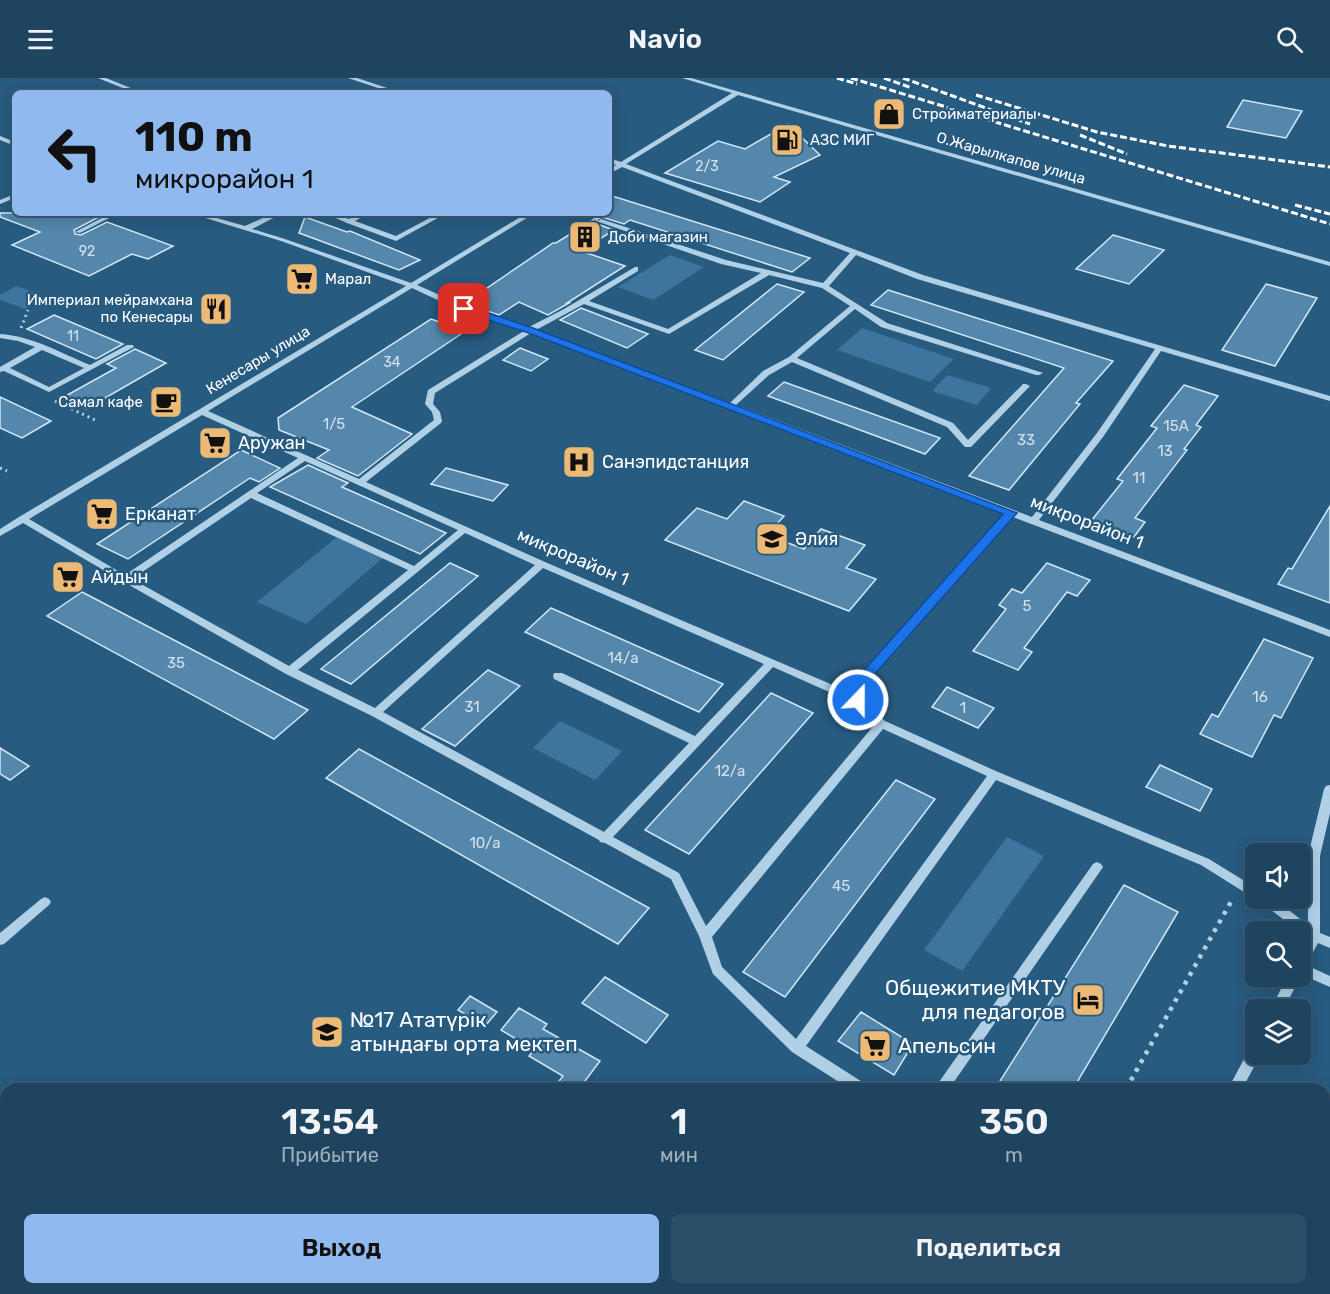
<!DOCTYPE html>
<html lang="ru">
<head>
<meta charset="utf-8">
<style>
	body { margin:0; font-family:Rubik,sans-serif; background:#2b4e69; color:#f1f3f6; height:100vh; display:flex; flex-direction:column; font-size:22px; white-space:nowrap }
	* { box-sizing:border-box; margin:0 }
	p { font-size:20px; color:#a1b0bd }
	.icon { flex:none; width:33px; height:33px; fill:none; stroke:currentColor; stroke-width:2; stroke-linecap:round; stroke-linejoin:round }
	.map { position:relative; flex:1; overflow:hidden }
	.drawer { position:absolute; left:0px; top:1005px; width:1330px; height:212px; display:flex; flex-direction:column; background:#1e4460; border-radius:18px 18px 0 0; box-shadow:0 3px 15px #0003,0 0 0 2px #3c5c75 }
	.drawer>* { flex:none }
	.guide { position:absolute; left:12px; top:12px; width:600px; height:126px; border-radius:9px; box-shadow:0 3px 15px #0003,0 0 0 2px #3c5c75; background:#90b9f0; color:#111; overflow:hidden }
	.buttons { position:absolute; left:1245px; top:765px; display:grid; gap:12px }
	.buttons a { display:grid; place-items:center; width:66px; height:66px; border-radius:9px; background:#1e4460; box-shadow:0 3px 15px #0003,0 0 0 2px #3c5c75; font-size:30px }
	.pin { position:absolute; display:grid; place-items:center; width:51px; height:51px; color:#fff; margin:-26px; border-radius:12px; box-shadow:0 3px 9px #0006 }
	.me { position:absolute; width:66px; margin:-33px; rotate:22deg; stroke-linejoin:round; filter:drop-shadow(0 0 4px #0008) }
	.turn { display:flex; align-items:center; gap:21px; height:126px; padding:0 24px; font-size:27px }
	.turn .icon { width:78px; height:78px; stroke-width:2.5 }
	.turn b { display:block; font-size:42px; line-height:51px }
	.eta { display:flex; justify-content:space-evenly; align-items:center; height:102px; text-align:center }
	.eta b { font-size:36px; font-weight:600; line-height:42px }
	.button { display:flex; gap:12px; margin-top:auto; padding:12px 24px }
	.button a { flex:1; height:69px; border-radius:9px; background:#90b9f0; color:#111; font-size:24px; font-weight:600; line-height:69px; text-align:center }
	.button a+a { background:#2b4e69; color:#f1f3f6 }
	header { display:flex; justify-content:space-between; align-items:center; height:78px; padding:0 24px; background:#1e4460; font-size:27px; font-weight:600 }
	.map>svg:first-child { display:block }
</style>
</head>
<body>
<header><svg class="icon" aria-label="menu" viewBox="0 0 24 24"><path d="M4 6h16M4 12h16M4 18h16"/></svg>Navio<svg class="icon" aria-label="search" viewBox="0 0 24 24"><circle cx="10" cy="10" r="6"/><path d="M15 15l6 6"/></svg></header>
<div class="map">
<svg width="1330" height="1216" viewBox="0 0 1330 1216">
	<rect width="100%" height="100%" fill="#285b80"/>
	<g fill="#3d759e">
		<polygon points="670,177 704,189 653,222 618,209"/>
		<polygon points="16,208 46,219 25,231 0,222 0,217"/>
		<polygon points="862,250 954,281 930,304 837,272"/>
		<polygon points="947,297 991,310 977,327 932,313"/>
		<polygon points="337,459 384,479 306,546 257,524"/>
		<polygon points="560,643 622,673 595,702 533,670"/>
		<polygon points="1007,759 1044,778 962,893 924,872"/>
	</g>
	<g fill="#5487ab" stroke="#d2e7f5" stroke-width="1.5">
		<polygon points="1243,22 1302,33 1286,60 1227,49"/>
		<polygon points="788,46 820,77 774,99 790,104 760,124 665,95 718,63 745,71"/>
		<polygon points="609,117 810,180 792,194 630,142 624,146 602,139 597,141 597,146 614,152 581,173 625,188 567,225 569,225 548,237 519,224 499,237 466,226 468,223 553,165 556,165 604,135 609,135"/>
		<polygon points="0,135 85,135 97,140 74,152 75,156 81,157 107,144 173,168 148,181 132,176 89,198 12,167 40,154 0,139"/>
		<polygon points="305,139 347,154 350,153 420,182 399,192 299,155"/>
		<polygon points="1113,157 1164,172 1129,206 1076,191"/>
		<polygon points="777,206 804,214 723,282 695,272"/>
		<polygon points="1266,206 1317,220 1275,288 1222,272"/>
		<polygon points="888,212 1113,283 1076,325 1080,326 1009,412 969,398 1064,290 871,227"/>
		<polygon points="581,230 648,256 627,270 560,242"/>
		<polygon points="462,236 482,242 352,329 412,356 358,398 317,380 329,372 279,352 278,340 431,241 455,249"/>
		<polygon points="54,237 123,266 96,281 27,251"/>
		<polygon points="520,270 548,281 531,293 503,282"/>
		<polygon points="135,271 166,285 86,331 62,320 116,290 107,286"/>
		<polygon points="784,304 940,360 925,376 768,318"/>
		<polygon points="1184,307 1218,318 1196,347 1201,349 1184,371 1187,372 1135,440 1145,444 1134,459 1091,443 1123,403 1117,401 1157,350 1151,348"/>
		<polygon points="0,319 51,343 22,360 0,350"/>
		<polygon points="241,372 280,390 259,404 250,400 128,481 97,466"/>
		<polygon points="308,387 348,405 342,409 446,455 420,476 270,409"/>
		<polygon points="446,390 508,407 493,423 431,406"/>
		<polygon points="744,423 784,438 767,457 804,471 821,451 865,467 846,490 876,501 849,533 665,462 697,430 727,441"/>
		<polygon points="1330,428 1330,525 1278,506 1288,490 1292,491"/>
		<polygon points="450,485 478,498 351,606 321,591"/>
		<polygon points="1047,485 1090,502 1077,518 1067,514 1024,570 1032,574 1018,592 973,573 1006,531 999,527 1012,511 1022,515"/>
		<polygon points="82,514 308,632 274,661 47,538"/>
		<polygon points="551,530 723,606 699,634 525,554"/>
		<polygon points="1264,561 1313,580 1281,640 1274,637 1252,679 1200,656 1212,636 1218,639"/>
		<polygon points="488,592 520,608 455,668 422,651"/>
		<polygon points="947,609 994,630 978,650 932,629"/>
		<polygon points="771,615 813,635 689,776 645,752"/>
		<polygon points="0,670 29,688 10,702 0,696"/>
		<polygon points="359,671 649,830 618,866 326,700"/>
		<polygon points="1160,687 1212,711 1200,733 1146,709"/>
		<polygon points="896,702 935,721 785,919 743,894"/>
		<polygon points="1124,807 1178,834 1073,1011 995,1011"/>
		<polygon points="605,899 668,937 646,965 582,925"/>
		<polygon points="470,918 497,934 485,948 458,932"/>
		<polygon points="519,930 547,946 543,951 600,983 579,1011 553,1011 563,998 529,978 534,972 501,952"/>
		<polygon points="861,934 913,966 894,997 838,963"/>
	</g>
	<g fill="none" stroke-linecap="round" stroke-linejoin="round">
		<g stroke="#b0d0e6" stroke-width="3" stroke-dasharray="2 4" stroke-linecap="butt">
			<polyline points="21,250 28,232"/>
			<polyline points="55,323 95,342"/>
			<polyline points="0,390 7,393"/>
		</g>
		<polyline stroke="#b0d0e6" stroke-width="4.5" stroke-dasharray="4 6" stroke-linecap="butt" points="1126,1011 1233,820"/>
		<g fill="#b0d0e6" fill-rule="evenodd">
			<polygon points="98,0 106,0 143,15 135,15"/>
			<polygon points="348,0 357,0 402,15 393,15"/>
			<path d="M682,0H691L1330,184V188L738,17L626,86L923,197L1330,318V323L1161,273L1103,359L1039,442L1330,552V559L1013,439L866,605L863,621L885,643L998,694L1209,781L1256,810V820H1257L1252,819L1201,787L996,702L806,968L867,1007L869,1011H850L792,974L713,896L699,858L671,801L605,765L600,764L599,762L372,638L286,596L122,503L23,445L0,458V451L19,439L406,208L281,163L189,135H199L245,148L274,135H283L252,151L285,161L411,205L527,135H535L417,207L467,229L529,249L564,231L635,189H638V193L589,223L668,251L761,195L721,186L599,144L598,143L601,141L726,182L823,205L850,175L622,89L609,96V91L616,87L609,84V80L621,84L732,15ZM856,177L917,201L1155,271L1097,355L1032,439L736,327L769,297L792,284L947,349L965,369H971L1030,308L1026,306H1023L968,362L953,345L797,280L855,231L881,249L1036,297H1039L1043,295L887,245L829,208ZM769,197L822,210L850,228L789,279L763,293L730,325L536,252L584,226L669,256ZM412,210L461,233L524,253L428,312L425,326L432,334L434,342L359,401L208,333ZM531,255L1005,436L857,601L854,616L545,484L366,404L441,345L442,343L440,334L433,326L435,315ZM202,337L298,380L125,497L29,441ZM305,383L458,452L414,488L257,415ZM251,420L408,492L289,588L132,501ZM465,455L535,487L375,630L298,592ZM543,490L764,586L695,658L562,595H554L553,598L554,601L689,665L604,754L383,634ZM773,589L854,625L875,646L706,848L679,795L613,759ZM883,651L987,698L796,961L722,889L712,859Z"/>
			<polygon points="0,58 15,64 15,68 0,62"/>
			<polygon points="15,116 15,120 0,126 0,122"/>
			<polygon points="111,135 119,135 80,155 75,154"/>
			<polygon points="324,135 333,135 349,141 361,135 369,135 355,143 396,158 439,135 447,135 396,163 347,145"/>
			<path d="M0,256C32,258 61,275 90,287L127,267H133L134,269L49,314L4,293L0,294V289L35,269L18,263L0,260ZM42,272L84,290L49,309L10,290Z"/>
			<polygon points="1330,707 1330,735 1320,778 1320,855 1330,859 1330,870 1318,865 1306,887 1330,898 1330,909 1300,896 1300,872 1308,860 1259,823 1257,820 1273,820 1308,847 1308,778 1324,711 1326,708"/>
			<polygon points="1097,784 1101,786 1103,789 1101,792 949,1011 934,1011 1093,786"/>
			<polygon points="45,819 49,821 51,824 49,827 4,866 0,867 0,855 41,821"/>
			<polygon points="1287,898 1300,898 1284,932 1271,932"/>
			<polygon points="1256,966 1256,976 1261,976 1242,1011 1228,1011 1251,968"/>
			<polygon points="1324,1041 1330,1043 1330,1055 1324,1054"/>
			<polygon points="1324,1167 1330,1169 1330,1184 1324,1182"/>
			<polygon points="1000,1210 1016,1210 1015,1216 999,1216"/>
		</g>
		<g stroke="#fff" stroke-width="3" stroke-dasharray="7 3" stroke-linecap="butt">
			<polyline points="837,0 857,6"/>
			<polyline points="851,0 1330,146"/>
			<polyline points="884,0 912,10"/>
			<polyline points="903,0 1030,46"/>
			<polyline points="976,17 1097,54 1168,68 1330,89"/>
			<polyline points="1080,57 1127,76"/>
			<polyline points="1295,127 1330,136"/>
		</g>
	</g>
	<polygon fill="#1a73e8" stroke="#114b97" stroke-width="1.5" points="460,228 467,228 533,250 1017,435 867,605 863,625 853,625 851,622 856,601 1003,436 526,254 460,233"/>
	<defs>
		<g id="shop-square" transform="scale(1.725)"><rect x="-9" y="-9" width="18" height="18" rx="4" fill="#edba76" stroke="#285b80"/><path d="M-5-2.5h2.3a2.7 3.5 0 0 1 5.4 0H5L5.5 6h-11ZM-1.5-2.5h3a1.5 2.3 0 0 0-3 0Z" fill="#111"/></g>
		<g id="fuel-square" transform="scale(1.725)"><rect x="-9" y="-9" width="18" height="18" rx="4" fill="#edba76" stroke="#285b80"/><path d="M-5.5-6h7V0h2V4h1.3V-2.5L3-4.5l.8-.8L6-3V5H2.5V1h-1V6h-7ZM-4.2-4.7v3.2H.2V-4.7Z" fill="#111"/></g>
		<g id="building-square" transform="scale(1.725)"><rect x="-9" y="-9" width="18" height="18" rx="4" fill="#edba76" stroke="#285b80"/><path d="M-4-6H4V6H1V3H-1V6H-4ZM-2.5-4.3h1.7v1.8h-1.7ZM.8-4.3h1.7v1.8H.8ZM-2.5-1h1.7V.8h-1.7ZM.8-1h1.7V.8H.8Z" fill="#111"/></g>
		<g id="supermarket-square" transform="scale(1.725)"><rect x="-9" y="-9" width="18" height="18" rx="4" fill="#edba76" stroke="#285b80"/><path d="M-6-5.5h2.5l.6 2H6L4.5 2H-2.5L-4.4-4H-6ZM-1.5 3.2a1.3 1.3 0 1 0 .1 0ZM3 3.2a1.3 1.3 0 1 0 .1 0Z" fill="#111"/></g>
		<g id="restaurant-square" transform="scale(1.725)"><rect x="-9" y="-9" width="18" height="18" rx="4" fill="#edba76" stroke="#285b80"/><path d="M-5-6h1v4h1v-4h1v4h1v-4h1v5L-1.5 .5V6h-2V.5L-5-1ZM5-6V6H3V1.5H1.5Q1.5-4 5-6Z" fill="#111"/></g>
		<g id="cafe-square" transform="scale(1.725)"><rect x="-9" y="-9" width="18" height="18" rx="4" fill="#edba76" stroke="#285b80"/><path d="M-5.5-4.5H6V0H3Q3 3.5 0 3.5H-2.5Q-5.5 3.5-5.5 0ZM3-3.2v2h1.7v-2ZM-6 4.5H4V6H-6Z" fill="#111"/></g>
		<g id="hospital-square" transform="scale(1.725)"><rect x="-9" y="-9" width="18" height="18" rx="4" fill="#edba76" stroke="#285b80"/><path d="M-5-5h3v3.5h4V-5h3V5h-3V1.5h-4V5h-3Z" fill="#111"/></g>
		<g id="school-square" transform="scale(1.725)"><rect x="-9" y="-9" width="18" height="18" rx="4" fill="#edba76" stroke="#285b80"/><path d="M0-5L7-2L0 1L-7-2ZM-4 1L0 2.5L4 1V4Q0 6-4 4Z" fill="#111"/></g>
		<g id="hotel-square" transform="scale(1.725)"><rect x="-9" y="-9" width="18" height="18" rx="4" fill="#edba76" stroke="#285b80"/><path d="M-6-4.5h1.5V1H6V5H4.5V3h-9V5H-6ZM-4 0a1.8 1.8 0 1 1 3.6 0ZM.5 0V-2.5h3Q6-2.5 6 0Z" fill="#111"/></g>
	</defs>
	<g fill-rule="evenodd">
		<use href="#shop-square" x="889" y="36"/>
		<use href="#fuel-square" x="787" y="62"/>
		<use href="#building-square" x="585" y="159"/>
		<use href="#supermarket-square" x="302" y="201"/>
		<use href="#restaurant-square" x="216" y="231"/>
		<use href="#cafe-square" x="166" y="324"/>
		<use href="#supermarket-square" x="215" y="365"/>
		<use href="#hospital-square" x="579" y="384"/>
		<use href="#supermarket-square" x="102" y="436"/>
		<use href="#school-square" x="772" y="461"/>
		<use href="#supermarket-square" x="68" y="499"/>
		<use href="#hotel-square" x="1088" y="922"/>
		<use href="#school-square" x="327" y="954"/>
		<use href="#supermarket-square" x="875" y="968"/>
	</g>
	<g text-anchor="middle" stroke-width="5" stroke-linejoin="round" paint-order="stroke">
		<g font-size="14" fill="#d4e1ea">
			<text x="707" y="93">2/3</text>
			<text x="87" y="178">92</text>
			<text x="73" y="263">11</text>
			<text x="392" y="289">34</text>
		</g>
		<g font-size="15" fill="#fff" stroke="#285b80" text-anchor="start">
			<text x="912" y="41">Стройматериалы</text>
			<text x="810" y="67">АЗС МИГ</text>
			<text x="608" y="164">Доби магазин</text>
			<text x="325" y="206">Марал</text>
			<text x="193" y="227" text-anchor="end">Империал мейрамхана<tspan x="193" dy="17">по Кенесары</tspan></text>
			<text x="143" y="329" text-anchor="end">Самал кафе</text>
		</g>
		<g font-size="15" fill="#fff" stroke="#285b80">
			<text transform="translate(1011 80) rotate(16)" y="5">О.Жарылкапов улица</text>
			<text transform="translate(258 282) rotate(-31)" y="5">Кенесары улица</text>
		</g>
		<g font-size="15" fill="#d4e1ea">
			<text x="334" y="351">1/5</text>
			<text x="1176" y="353">15А</text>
			<text x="1026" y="367">33</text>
			<text x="1165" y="378">13</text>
			<text x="1139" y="405">11</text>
			<text x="1027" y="533">5</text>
			<text x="623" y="585">14/а</text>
			<text x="176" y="590">35</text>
			<text x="1260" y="624">16</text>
			<text x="472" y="634">31</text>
			<text x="963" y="635">1</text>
			<text x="730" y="698">12/а</text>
			<text x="485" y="770">10/а</text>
			<text x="841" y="813">45</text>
		</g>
		<g font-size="18" fill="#fff" stroke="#285b80" text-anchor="start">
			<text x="238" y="371">Аружан</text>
			<text x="602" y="390">Санэпидстанция</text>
			<text x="125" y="442">Ерканат</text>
			<text x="795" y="467">Әлия</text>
			<text x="91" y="505">Айдын</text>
		</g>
		<g font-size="18" fill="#fff" stroke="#285b80">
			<text transform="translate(1087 444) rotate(21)" y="6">микрорайон 1</text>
			<text transform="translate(573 479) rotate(23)" y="6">микрорайон 1</text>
		</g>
		<g font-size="21" fill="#fff" stroke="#285b80" text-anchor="start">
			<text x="1065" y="917" text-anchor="end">Общежитие МКТУ<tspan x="1065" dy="24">для педагогов</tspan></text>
			<text x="350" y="949">№17 Ататүрік<tspan x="350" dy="24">атындағы орта мектеп</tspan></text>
			<text x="898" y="975">Апельсин</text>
		</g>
	</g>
</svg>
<div class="buttons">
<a><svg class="icon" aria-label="sound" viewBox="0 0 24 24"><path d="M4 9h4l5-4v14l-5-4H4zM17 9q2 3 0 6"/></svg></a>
<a><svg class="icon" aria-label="search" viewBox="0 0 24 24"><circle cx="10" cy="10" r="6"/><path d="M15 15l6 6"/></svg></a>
<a><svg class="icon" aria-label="layers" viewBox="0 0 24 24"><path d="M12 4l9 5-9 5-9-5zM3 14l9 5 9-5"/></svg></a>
</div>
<div class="pin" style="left:464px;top:231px;background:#d93025"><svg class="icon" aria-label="arrive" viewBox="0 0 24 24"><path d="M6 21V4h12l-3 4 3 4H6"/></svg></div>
<svg class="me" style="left:858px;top:622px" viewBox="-20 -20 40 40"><circle r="17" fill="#1a73e8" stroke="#fff" stroke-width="3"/><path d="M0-11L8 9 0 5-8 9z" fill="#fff"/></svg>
<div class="guide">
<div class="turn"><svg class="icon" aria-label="left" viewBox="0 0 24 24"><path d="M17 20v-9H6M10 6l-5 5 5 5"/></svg><div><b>110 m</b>микрорайон 1</div></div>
</div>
<section class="drawer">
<div class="eta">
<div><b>13:54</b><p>Прибытие</p></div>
<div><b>1</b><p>мин</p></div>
<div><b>350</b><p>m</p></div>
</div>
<div class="button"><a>Выход</a><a>Поделиться</a></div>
</section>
</div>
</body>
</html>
